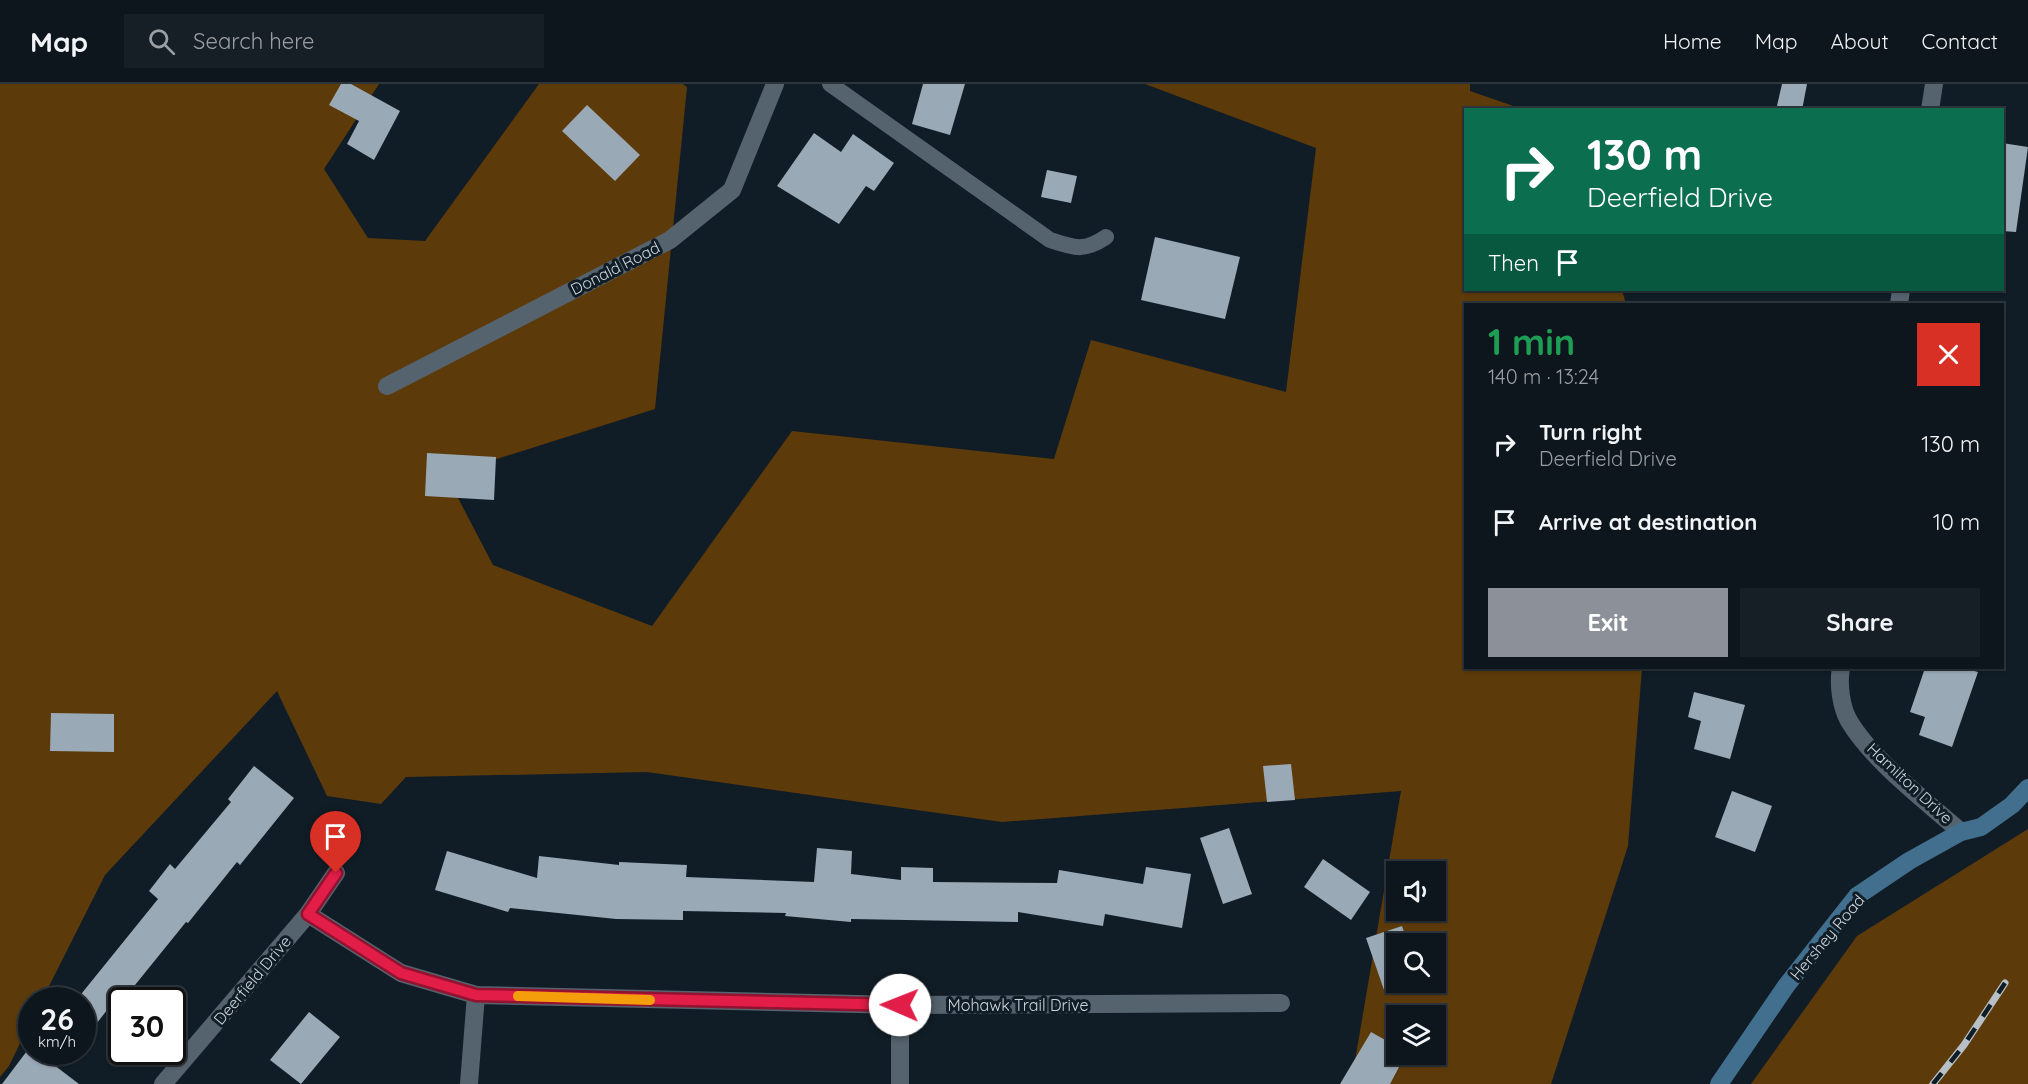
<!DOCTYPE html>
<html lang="en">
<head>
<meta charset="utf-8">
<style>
	body { margin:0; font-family:Quicksand,sans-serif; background:#161f25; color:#f1f3f6; height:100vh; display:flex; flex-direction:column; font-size:22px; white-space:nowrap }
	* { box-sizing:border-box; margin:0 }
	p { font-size:20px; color:#9a9fa3 }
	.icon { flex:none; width:33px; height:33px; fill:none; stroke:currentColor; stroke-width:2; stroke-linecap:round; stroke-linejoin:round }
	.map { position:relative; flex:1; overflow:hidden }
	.details { position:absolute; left:1464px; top:219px; width:540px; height:366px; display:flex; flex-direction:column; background:#0d161c; border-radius:0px; box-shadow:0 2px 4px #0004,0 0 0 2px #2d353b }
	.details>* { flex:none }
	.top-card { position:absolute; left:1464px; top:24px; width:540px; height:183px; border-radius:0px; box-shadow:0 2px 4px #0004,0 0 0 2px #2d353b; background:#0b6e4f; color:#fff; overflow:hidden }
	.tools { position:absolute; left:1386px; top:777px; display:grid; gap:12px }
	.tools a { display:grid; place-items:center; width:60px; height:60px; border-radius:0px; background:#0d161c; box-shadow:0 2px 4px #0004,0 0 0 2px #2d353b; font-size:30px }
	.speed { position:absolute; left:18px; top:903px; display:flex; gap:12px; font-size:30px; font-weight:700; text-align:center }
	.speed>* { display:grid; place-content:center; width:78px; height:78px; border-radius:50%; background:#0d161c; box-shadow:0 2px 4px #0004,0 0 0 2px #2d353b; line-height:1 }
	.speed small { font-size:15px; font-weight:400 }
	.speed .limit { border:3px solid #111; border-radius:9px; background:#fff; color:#111 }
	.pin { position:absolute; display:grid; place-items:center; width:51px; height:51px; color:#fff; margin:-62px -26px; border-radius:50% 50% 50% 0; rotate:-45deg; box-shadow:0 0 6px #0007 }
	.pin .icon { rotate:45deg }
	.me { position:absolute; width:66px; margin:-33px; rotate:271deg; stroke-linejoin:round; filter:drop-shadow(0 0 4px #0008) }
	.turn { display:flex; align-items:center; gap:21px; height:126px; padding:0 24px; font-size:27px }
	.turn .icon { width:78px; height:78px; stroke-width:2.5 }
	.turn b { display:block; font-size:42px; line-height:51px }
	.then { display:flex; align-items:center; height:57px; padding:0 24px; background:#0003; gap:12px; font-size:22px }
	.round { display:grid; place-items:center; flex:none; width:63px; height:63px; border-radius:0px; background:#161f25 }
	.headline { display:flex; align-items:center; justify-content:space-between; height:102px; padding:0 24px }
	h1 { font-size:36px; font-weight:700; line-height:45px; color:#1e9e55 }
	.button { display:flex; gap:12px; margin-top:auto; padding:12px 24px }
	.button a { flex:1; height:69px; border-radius:0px; background:#8c9099; color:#fff; font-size:24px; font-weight:700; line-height:69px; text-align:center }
	.button a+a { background:#161f25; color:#f1f3f6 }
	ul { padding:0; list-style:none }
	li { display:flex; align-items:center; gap:18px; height:78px; padding:0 24px }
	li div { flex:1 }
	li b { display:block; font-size:22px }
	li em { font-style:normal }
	header { display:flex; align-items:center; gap:36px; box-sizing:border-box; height:84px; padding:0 30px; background:#0d161c; border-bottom:2px solid #2d353b }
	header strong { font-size:28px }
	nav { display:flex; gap:33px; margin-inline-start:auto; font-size:21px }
	.search { width:420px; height:54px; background:#161f25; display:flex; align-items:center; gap:15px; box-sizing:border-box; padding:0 21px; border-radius:0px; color:#9a9fa3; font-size:22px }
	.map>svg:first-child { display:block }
</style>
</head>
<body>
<header>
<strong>Map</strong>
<div class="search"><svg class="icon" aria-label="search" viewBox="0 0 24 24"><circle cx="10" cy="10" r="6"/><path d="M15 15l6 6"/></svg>Search here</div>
<nav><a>Home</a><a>Map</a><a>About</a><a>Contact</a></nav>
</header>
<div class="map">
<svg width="2028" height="1000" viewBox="0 0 2028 1000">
	<rect width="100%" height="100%" fill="#111d26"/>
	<g fill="#5d3a0a" fill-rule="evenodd">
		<path d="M0,0H379L324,85L368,154L425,157L539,0H683L687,3L655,325L446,391L493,481L652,542L792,347L1054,375L1091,256L1286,308L1316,64L1145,0H1470V7L1522,25L1466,26V206H1622L1626,220H1466V584H1642L1628,762L1551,1000H1351L1401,707L1002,738L647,688L406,693L381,720L327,712L277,607L105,791L42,916H32L31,937L9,982L0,993ZM1396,788H1436V826H1396ZM1396,860H1436V898H1396ZM1396,932H1436V970H1396Z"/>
		<polygon points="2028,745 2028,1000 1751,1000 1857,852"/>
	</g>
	<g fill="#9aa9b6">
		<polygon points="341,0 351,0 400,27 374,76 347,60 359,37 329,21"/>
		<polygon points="923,0 965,0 950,51 912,40"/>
		<polygon points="1782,0 1807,0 1802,26 1776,26"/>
		<polygon points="587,21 640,71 615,97 562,47"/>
		<polygon points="814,49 841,68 853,50 894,79 874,107 866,102 839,140 777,102"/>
		<polygon points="2002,59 2028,63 2016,148 2002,147"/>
		<polygon points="1047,86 1077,92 1071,119 1041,113"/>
		<polygon points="1155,153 1240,173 1225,235 1141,216"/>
		<polygon points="427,369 496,373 494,416 425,412"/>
		<polygon points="1925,584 1964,584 1978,588 1952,663 1919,651 1925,633 1910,628"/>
		<polygon points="1694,608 1745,621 1730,675 1694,665 1701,637 1688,633"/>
		<polygon points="51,629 114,630 114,668 50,667"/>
		<polygon points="1291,680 1295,716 1267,718 1263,682"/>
		<polygon points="254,682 294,714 240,781 237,778 188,839 186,838 131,906 126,902 82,958 82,909 158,815 149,807 170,780 175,785 231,718 228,715"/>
		<polygon points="1732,707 1772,722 1755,768 1715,753"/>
		<polygon points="1229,744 1252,810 1223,820 1200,754"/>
		<polygon points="817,764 852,767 851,790 901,796 901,783 933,784 933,798 1057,799 1059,786 1143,800 1146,783 1191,790 1182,844 1105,830 1103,842 1018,828 1018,838 851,835 851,838 785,832 786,829 683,827 683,836 616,835 510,824 508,828 435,806 447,767 537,794 539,772 619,781 619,778 687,781 686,793 814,798"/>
		<polygon points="1323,775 1370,808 1351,836 1304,803"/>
		<polygon points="1402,842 1408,860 1396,860 1396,898 1406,898 1384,906 1366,854"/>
		<polygon points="309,928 340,953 301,1000 270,976"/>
		<polygon points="1371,948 1396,962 1396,970 1406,970 1390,1000 1340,1000"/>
		<polygon points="30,963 32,968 37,968 79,1000 2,1000"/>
	</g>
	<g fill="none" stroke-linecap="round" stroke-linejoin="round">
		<path stroke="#55636f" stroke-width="16" d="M830,0L1050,156C1074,164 1084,168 1106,153"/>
		<g stroke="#55636f" stroke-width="18">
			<polyline points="1930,26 1934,0"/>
			<polyline points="1899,220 1901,206"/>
			<polyline points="387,302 670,156 732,106 775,0"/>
			<path d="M1841,584C1838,600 1841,623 1849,637C1873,677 1926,717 1961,748"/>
			<polyline points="308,830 401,889 476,911 900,921 1281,919"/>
			<polyline points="163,1000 308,830 336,789"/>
			<polyline points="469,1000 476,911"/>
			<polyline points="900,1000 900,921"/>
		</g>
		<polyline stroke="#426f8e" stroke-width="18" points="1719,1000 1786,902 1857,812 1909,777 1961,748 1981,743 2012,721 2028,704"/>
		<g stroke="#b7c0c6" stroke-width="7">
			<polyline id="rail" points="1933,1000 1964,961 2005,899"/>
		</g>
		<use href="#rail" stroke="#111d26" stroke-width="4.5" stroke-dasharray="14" stroke-linecap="butt"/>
	</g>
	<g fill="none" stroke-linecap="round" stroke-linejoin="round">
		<g stroke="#92132f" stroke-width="15">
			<polyline id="route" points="336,789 308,830 401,889 476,911 900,921"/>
		</g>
		<use href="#route" stroke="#e11d48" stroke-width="10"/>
		<polyline stroke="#f59e0b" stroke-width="10" points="518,912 650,916"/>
	</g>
	<g text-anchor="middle" stroke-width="6" stroke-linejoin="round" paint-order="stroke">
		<g font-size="16" fill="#ccd4da" stroke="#111d26">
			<text transform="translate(615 184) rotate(-27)" y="6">Donald Road</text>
			<text transform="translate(1910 699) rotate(43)" y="6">Hamilton Drive</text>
			<text transform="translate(1827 853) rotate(-50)" y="6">Hershey Road</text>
			<text transform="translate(252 896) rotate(-50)" y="6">Deerfield Drive</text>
			<text x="1018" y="927">Mohawk Trail Drive</text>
		</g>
	</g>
</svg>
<div class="tools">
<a><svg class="icon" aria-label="sound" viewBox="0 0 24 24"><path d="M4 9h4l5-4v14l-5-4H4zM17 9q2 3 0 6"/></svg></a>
<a><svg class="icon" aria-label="search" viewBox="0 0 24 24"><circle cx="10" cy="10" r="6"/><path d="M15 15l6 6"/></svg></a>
<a><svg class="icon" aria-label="layers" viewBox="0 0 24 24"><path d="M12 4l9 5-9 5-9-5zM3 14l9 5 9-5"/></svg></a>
</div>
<div class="speed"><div>26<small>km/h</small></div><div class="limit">30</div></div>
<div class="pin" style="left:336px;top:789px;background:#d93025"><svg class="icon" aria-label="arrive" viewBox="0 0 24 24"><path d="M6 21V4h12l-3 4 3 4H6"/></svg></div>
<svg class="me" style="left:900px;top:921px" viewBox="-20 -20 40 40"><circle r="19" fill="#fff"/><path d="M0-13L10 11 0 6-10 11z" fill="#e11d48"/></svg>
<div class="top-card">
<div class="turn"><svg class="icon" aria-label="right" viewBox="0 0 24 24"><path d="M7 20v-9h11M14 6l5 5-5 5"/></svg><div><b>130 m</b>Deerfield Drive</div></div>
<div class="then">Then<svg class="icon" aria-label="arrive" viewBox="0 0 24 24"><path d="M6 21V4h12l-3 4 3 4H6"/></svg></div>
</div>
<section class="details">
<div class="headline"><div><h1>1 min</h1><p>140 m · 13:24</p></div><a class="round" style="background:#d93025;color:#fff"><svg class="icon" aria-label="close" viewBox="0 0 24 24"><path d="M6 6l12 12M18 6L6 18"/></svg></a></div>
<ul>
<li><svg class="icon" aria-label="right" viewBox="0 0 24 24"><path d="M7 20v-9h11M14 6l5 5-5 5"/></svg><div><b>Turn right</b><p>Deerfield Drive</p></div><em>130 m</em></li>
<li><svg class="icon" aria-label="arrive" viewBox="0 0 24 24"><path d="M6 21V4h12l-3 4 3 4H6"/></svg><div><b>Arrive at destination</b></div><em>10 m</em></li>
</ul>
<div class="button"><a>Exit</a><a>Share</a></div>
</section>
</div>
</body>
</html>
